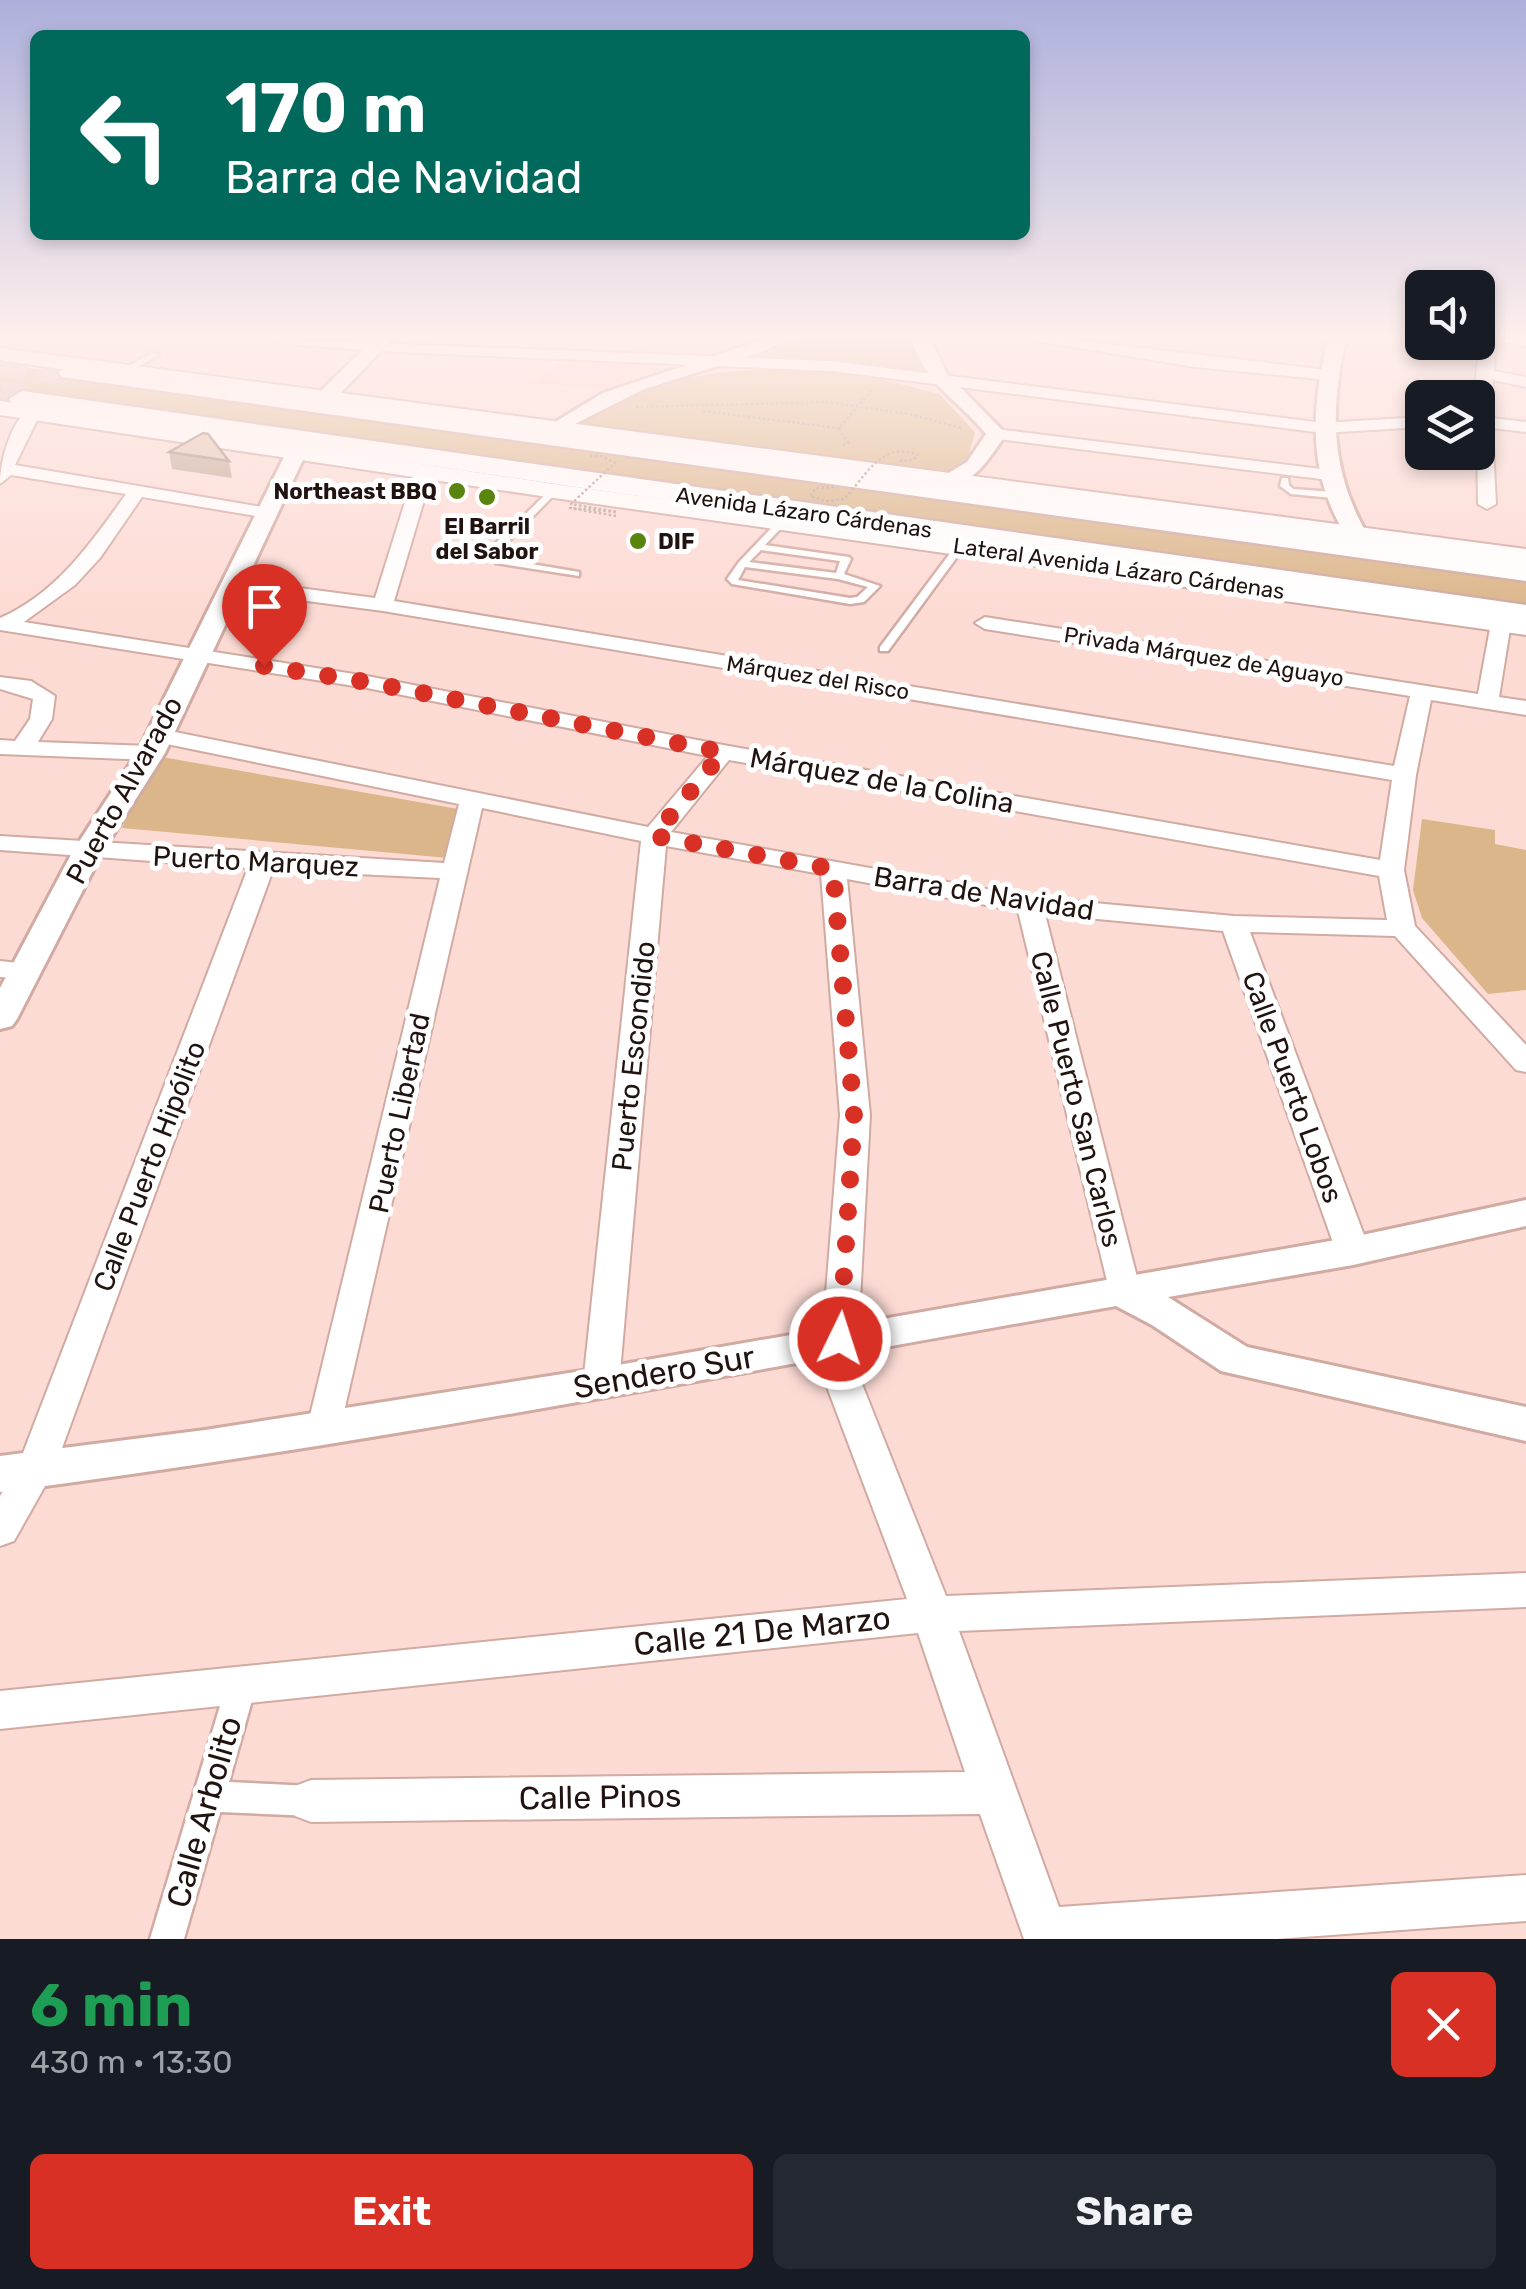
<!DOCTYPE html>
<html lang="en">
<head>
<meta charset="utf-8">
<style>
	body { margin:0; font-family:Rubik,sans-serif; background:#242831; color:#f1f3f6; height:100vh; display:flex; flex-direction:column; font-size:38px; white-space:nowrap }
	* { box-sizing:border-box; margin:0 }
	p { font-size:32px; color:#9ea1a6 }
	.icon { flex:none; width:55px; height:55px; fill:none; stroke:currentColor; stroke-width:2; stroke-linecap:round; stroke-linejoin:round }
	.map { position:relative; height:1939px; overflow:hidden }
	.panel { display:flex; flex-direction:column; background:#171b24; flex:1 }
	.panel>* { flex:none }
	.top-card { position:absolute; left:30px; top:30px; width:1000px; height:210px; border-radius:15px; box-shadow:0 5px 15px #0003; background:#00695c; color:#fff; overflow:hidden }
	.controls { position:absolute; left:1405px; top:270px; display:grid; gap:20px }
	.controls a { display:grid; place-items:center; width:90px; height:90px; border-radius:15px; background:#171b24; box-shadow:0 5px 15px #0003; font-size:50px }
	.pin { position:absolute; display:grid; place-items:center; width:85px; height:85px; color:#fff; margin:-102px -42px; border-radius:50% 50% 50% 0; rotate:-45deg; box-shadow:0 0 10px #0007 }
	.pin .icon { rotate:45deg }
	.me { position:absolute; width:110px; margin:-55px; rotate:4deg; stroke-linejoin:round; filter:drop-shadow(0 0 8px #0008) }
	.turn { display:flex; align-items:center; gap:35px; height:210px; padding:0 30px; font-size:45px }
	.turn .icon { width:130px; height:130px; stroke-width:2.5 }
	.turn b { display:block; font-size:70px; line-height:85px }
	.round { display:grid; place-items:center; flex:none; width:105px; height:105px; border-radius:15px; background:#242831 }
	.overview { display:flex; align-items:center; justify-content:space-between; height:170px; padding:0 30px }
	h1 { font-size:60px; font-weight:700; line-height:75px; color:#1e9e55 }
	.primary-button { display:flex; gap:20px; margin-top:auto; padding:20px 30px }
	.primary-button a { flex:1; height:115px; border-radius:15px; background:#d93025; color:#fff; font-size:40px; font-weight:700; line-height:115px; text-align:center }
	.primary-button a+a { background:#242831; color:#f1f3f6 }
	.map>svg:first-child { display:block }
</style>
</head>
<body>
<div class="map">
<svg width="1526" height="1939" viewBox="0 0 1526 1939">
	<rect width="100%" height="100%" fill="#fddbd5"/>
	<polygon fill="#fecdc2" points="563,361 649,364 661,370 599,389 532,383"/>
	<g fill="#dbb68a">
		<polygon points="805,339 916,339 921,369 916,373 750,359"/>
		<polygon points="0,364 1526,575 1526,616 182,416 0,392"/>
		<path d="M780,368L853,372L939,394L975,432L966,465L955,474L573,427C642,381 699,372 780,368Z"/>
		<polygon points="156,756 464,810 448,858 122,828"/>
		<polygon points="1422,819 1495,830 1495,844 1526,850 1526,990 1488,994 1422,918 1413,890"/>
	</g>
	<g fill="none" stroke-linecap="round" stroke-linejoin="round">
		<g stroke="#dcbdb7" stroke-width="28" stroke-dasharray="28 14" stroke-linecap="butt">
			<polyline points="0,362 71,372"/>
			<polyline points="0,395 22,399"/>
		</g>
		<g stroke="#d1aaa2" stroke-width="5">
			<g id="service">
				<polygon points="152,353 159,355 126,373 119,371"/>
				<polygon points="1282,478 1288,478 1289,485 1293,489 1333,492 1337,495 1333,498 1291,494 1280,486"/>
				<polygon points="551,489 558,491 499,551 498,554 502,559 579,572 579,576 496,563 488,555 491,548"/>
				<path d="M781,520L786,523L765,545L849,557L851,559L844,574L880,586L864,602L850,604L732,584L727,579L739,562L778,521ZM761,550L840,561L836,573L749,562ZM745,567L838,579L868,587L857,597L850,598L738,580Z"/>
				<polygon points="957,544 965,546 888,651 880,651 880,647"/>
			</g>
		</g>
		<g stroke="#d1aaa2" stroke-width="5">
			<polygon id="pedestrian" points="241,1672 252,1676 256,1686 229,1782 311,1786 322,1790 327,1801 322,1812 311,1816 220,1812 184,1939 150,1939 226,1686 230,1676"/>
		</g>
		<g stroke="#d1aaa2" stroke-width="4">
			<g id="minor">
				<polygon points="271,339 831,361 1323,423 1422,417 1422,427 1323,433 831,371 376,351 278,343"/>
				<polygon points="1025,339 1066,339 1328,370 1336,375 1328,380 1195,367"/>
				<polygon points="1481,339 1495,339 1494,371 1526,377 1526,387 1493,380 1491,418 1526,422 1526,432 1492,428 1496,504 1487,509 1478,504 1476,374"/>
				<polygon points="1502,339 1526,339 1526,346 1504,342"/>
				<path d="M33,407L41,412L15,465L268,508L277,513L268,518L142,497L100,558L75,585L24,622L367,676L723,745L1380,860L1392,780L383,611L231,591L221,585L231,579L375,598L415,470L424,465L433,470L394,601L1394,766L1410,696L985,629L975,623L985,617L1478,694L1491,623L1494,619H1508L1511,623L1499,697L1526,701V715L1431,700L1416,775L1404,870L1415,926L1526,1045V1072L1516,1070L1395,936L1250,932L1370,1251L1365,1259L1353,1263L1341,1259L1336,1251L1223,931L1045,914L1141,1293L1136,1302L1124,1305L1112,1302L1018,911L847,879L870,1115L857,1356L860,1379L946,1596L1526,1573V1607L959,1631L1059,1907L1526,1875V1921L1276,1939H1024L980,1814L311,1822L295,1816L289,1801L295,1786L311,1780L965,1772L918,1633L0,1729V1691L907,1599L824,1379L821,1356L840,1115L821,874L666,846L619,1384L614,1394L601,1398L588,1394L583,1384L641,841L482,808L338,1438L325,1443L312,1438L307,1428L440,878L273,870L54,1470L14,1541L0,1546V1496L18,1466L248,868L0,850V836L444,863L459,804L152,741L149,736L152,731L160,729L648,827L708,756L367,688L0,630V618C56,594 92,542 126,494L11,475L0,484C0,461 11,418 33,407ZM729,760L1379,876L1387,920L1234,916L1030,897L671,832Z"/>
				<polygon points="996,429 1329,470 1338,475 1329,480 990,438 988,434"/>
				<polygon points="0,677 31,681 55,696 52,719 38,742 151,746 163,753 151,760 0,754 0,740 15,741 30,719 33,699 0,689"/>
				<polygon points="0,961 37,965 41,971 27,979 0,977"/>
			</g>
		</g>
		<g stroke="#d1aaa2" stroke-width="6">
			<g id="tertiary">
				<polygon points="374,339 392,339 334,400 320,400 320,392"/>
				<polygon points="765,339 790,339 759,353 644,389 557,433 547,427 603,393"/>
				<path d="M912,339H930L947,374L1006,434C990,457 972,490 940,484L937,480L967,462L986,434C961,402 922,382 912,339Z"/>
				<path d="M1328,339H1346C1330,409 1330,469 1366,532L1355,539L1347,537C1307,475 1311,408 1328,339Z"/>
				<polygon points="297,445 307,451 165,753 103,851 17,1019 12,1026 0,1029 0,988 73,851 137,753 287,451"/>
				<path d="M1526,1200V1226L1353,1265L1168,1297L1247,1347L1526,1407V1441L1221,1371L1152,1325L1116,1306C744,1371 374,1444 0,1492V1456L205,1430L601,1368L1353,1237Z"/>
			</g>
		</g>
		<g stroke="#d1aaa2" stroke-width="4">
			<g id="secondary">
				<polygon points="0,348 1526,549 1526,565 53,368 0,360"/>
				<polygon points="0,401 554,484 1526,619 1526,635 554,498 0,415"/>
			</g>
		</g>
		<g stroke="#d1aaa2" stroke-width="5">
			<g id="trunk">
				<polygon points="71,364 1526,561 1526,581 62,377 58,372"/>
				<polygon points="22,391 1526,605 1526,625 13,405 9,399"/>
			</g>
		</g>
		<g stroke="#ba9e99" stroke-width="2.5" stroke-dasharray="2.5 2.5" stroke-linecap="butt">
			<polyline points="636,407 827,402 909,414 962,428"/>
			<polyline points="703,411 839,428"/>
			<polyline points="843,445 848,443 839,428 872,390"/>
		</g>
		<use href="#service" fill="#fff" fill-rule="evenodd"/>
		<use href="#pedestrian" fill="#fff" fill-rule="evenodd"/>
		<use href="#minor" fill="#fff" fill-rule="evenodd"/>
		<use href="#tertiary" fill="#fff" fill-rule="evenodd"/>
		<use href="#secondary" fill="#fff" fill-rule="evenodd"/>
		<use href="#trunk" fill="#fff" fill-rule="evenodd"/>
		<g stroke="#ba9e99" stroke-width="2.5" stroke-dasharray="2.5 2.5" stroke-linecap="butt">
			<polyline points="590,456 602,456 615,463 571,504 617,512 570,508 616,516"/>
			<path d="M834,487L816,488L810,496L826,501L844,499C866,476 882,440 918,455L913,460L900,461"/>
		</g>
	</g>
	<polygon fill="#c4a796" points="169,452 229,461 232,478 172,469"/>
	<polygon fill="#e4c2ae" stroke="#a0887a" stroke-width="2.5" points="203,433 208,434 229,461 169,452"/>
	<linearGradient id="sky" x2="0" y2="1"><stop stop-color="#adb0dc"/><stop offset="0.55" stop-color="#feefec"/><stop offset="1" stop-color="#feefec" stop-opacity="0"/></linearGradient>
	<rect width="1526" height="611" fill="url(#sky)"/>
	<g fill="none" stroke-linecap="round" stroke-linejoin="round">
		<polyline stroke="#d93025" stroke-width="18" stroke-dasharray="0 32.4" points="264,666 367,682 723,752 654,836 833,869 854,1115 840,1339"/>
	</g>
	<g fill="#59840e" stroke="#fff" stroke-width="4">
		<circle cx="457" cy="491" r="10"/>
		<circle cx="487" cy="497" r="10"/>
		<circle cx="638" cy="541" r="10"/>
	</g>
	<g text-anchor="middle" stroke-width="10" stroke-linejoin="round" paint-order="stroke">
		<g font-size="22" font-weight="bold" fill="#211310" stroke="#fff" text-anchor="end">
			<text x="437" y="499">Northeast BBQ</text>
			<text x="487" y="534" text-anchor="middle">El Barril<tspan x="487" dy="25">del Sabor</tspan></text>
			<text x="658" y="549" text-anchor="start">DIF</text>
		</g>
		<g font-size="22" fill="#211310" stroke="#fff">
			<text transform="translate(804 512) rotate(8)" y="8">Avenida Lázaro Cárdenas</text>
			<text transform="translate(1119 568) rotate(8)" y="8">Lateral Avenida Lázaro Cárdenas</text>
			<text transform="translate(1204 656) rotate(9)" y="8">Privada Márquez de Aguayo</text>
			<text transform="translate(818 677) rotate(9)" y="8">Márquez del Risco</text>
		</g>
		<g font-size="28" fill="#211310" stroke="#fff">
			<text transform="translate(882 780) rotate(10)" y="10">Márquez de la Colina</text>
			<text transform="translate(124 790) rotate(-61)" y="10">Puerto Alvarado</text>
			<text transform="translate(256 861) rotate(3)" y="10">Puerto Marquez</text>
			<text transform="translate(984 893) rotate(9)" y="10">Barra de Navidad</text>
			<text transform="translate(633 1056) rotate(-84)" y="10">Puerto Escondido</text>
			<text transform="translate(1293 1087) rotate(70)" y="10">Calle Puerto Lobos</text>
			<text transform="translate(1077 1099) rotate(76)" y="10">Calle Puerto San Carlos</text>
			<text transform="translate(399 1113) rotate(-78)" y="10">Puerto Libertad</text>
			<text transform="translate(149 1166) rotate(-69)" y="10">Calle Puerto Hipólito</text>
		</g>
		<g font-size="32" fill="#211310" stroke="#fff">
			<text transform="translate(664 1372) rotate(-10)" y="11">Sendero Sur</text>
			<text transform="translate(762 1631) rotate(-6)" y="11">Calle 21 De Marzo</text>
			<text transform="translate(600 1797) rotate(-1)" y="11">Calle Pinos</text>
			<text transform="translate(204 1812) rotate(-74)" y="11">Calle Arbolito</text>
		</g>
	</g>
</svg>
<div class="controls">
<a><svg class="icon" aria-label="sound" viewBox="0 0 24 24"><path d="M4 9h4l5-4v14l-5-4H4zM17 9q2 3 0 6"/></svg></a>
<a><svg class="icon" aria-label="layers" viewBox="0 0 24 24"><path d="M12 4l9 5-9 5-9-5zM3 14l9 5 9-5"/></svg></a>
</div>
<div class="pin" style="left:264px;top:666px;background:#d93025"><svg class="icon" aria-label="arrive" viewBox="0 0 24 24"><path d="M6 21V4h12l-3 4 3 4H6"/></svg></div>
<svg class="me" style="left:840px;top:1339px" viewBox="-20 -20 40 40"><circle r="17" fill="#d93025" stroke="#fff" stroke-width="3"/><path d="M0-11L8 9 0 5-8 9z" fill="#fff"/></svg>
<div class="top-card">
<div class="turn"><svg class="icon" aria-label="left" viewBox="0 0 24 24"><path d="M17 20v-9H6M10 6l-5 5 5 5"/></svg><div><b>170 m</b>Barra de Navidad</div></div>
</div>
</div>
<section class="panel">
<div class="overview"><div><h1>6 min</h1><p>430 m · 13:30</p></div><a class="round" style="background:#d93025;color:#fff"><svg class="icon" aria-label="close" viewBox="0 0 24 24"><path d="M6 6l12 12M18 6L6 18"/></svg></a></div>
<div class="primary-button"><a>Exit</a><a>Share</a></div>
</section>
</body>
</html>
